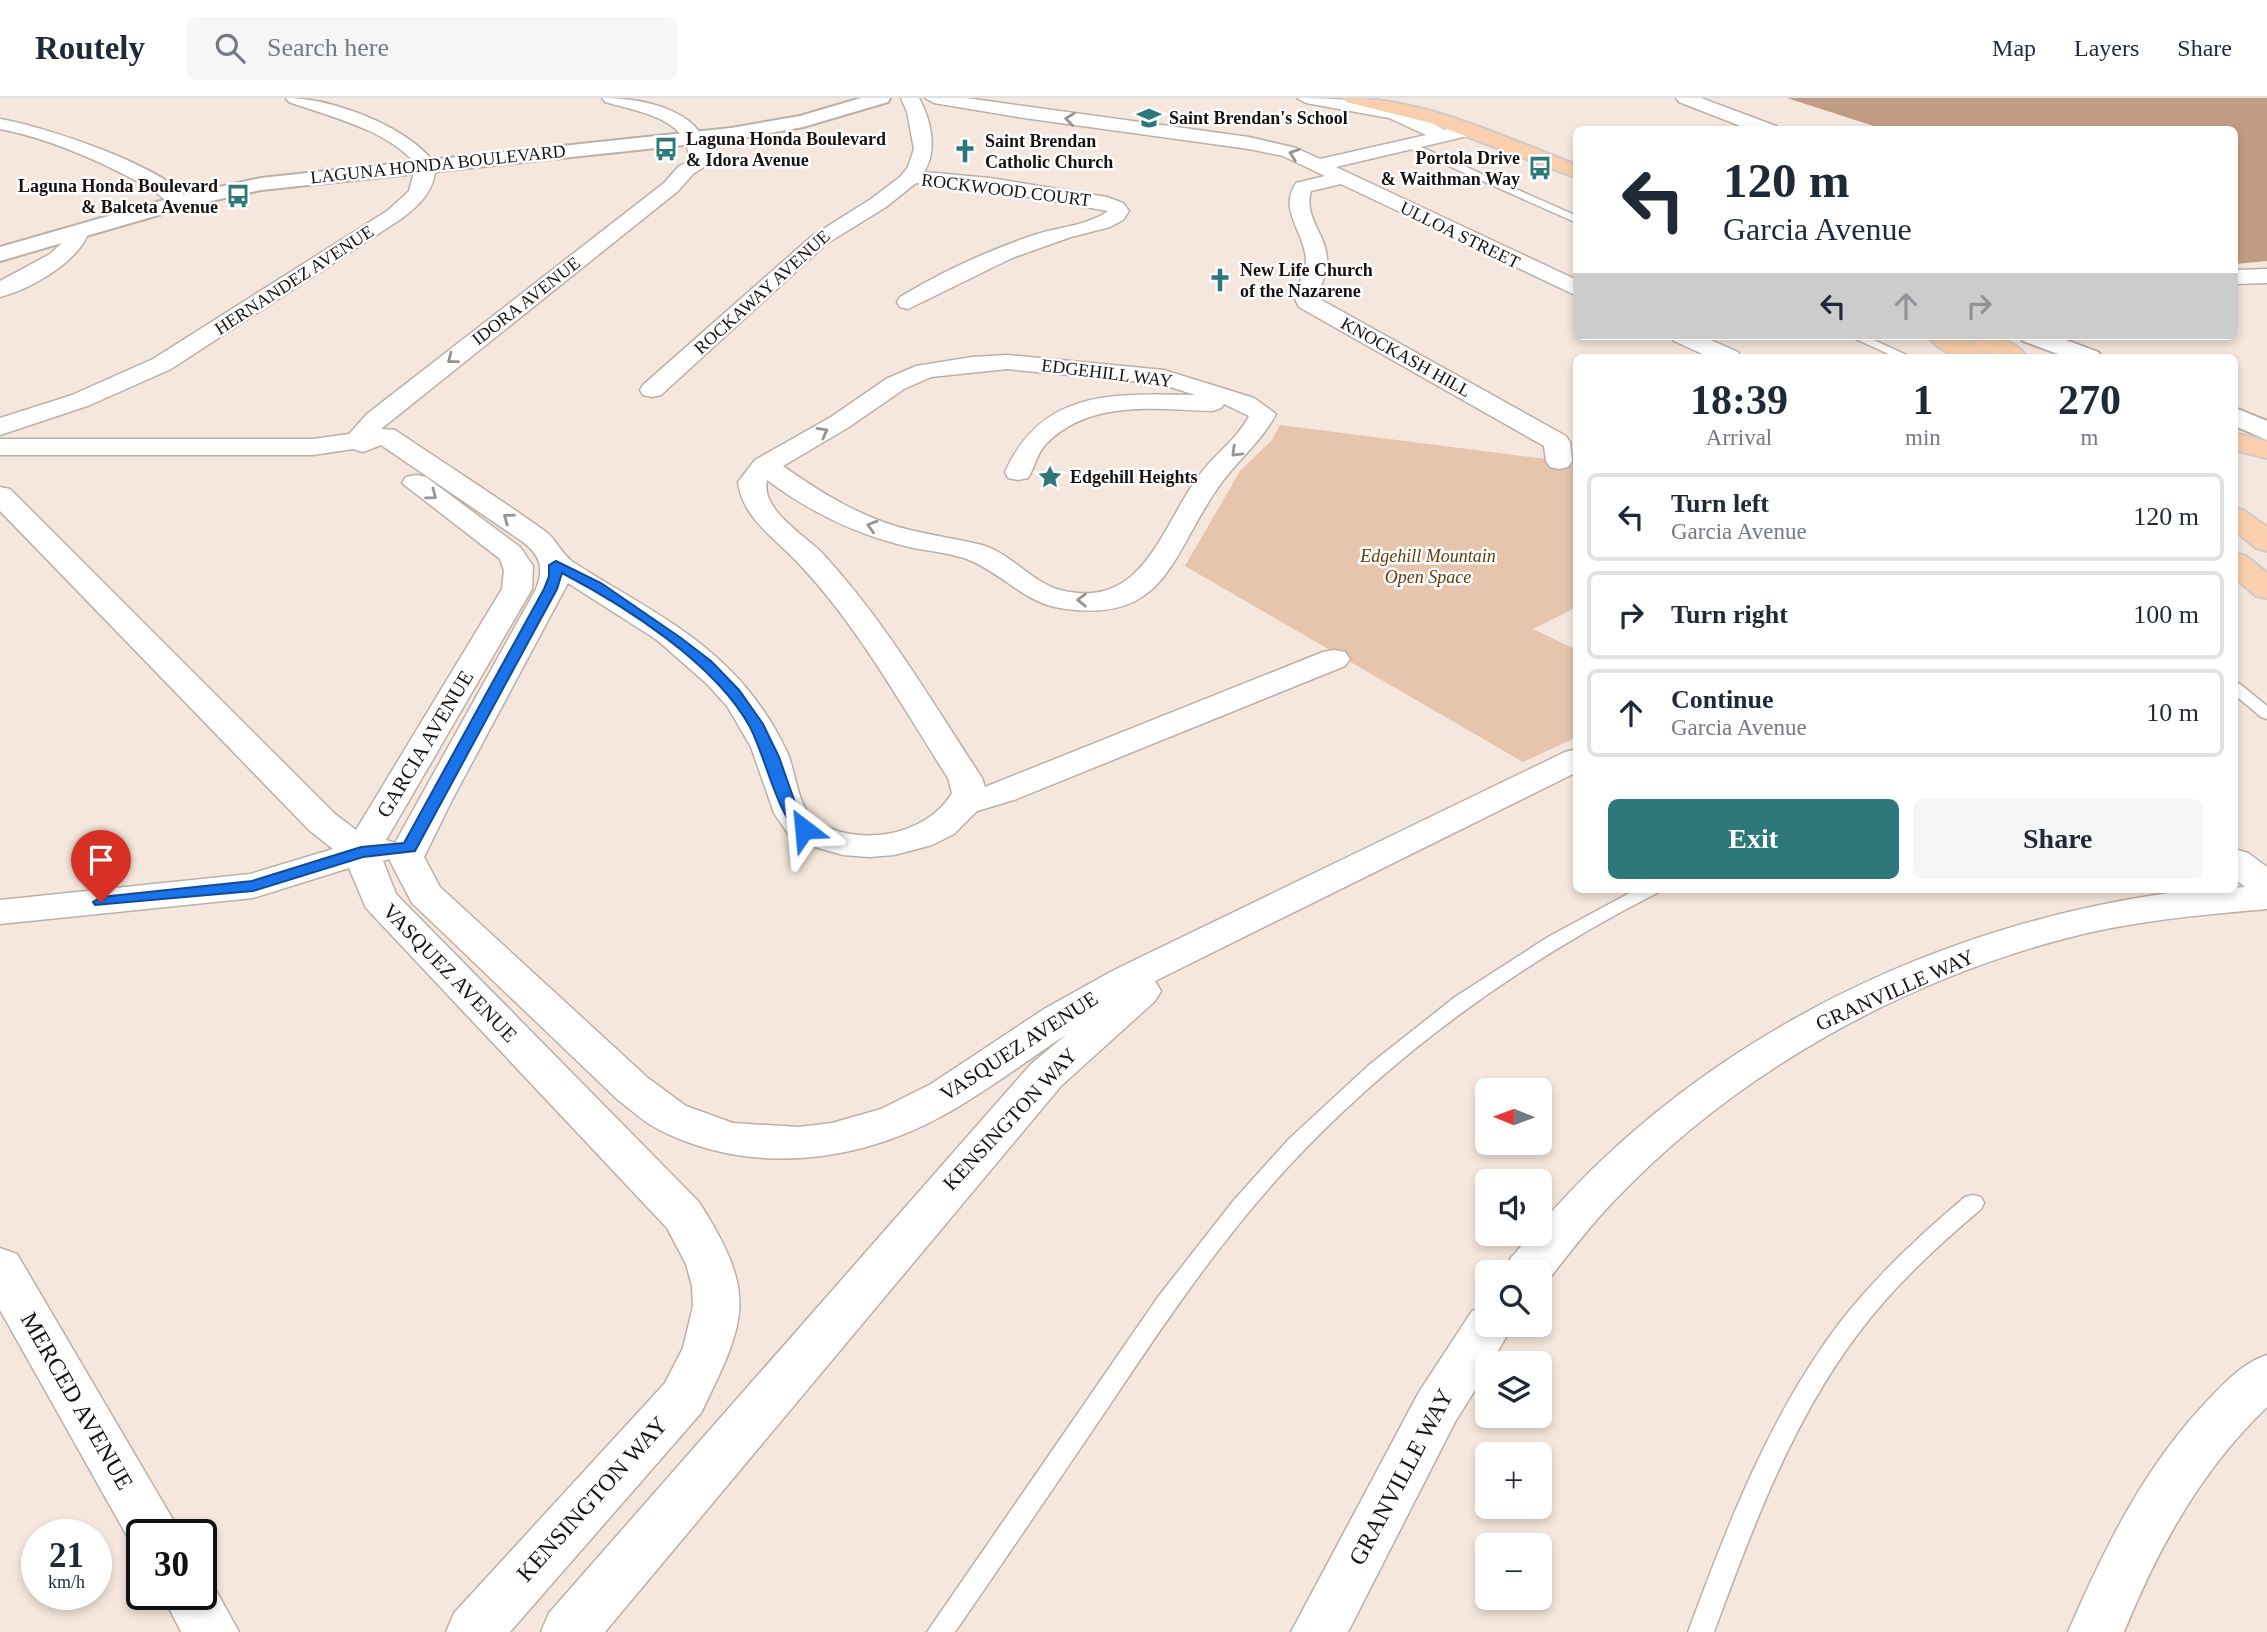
<!DOCTYPE html>
<html lang="en">
<head>
<meta charset="utf-8">
<style>
	body { margin:0; font-family:Georgia,serif; background:#f6f6f7; color:#1f2937; height:100vh; display:flex; flex-direction:column; font-size:26px; white-space:nowrap }
	* { box-sizing:border-box; margin:0 }
	p { font-size:23px; color:#747a83 }
	.icon { flex:none; width:38px; height:38px; fill:none; stroke:currentColor; stroke-width:2; stroke-linecap:round; stroke-linejoin:round }
	.map { position:relative; flex:1; overflow:hidden }
	.panel { position:absolute; left:1573px; top:256px; width:665px; height:539px; display:flex; flex-direction:column; background:#fff; border-radius:10px; box-shadow:0 4px 10px #0003 }
	.panel>* { flex:none }
	.hud { position:absolute; left:1573px; top:28px; width:665px; height:214px; border-radius:10px; box-shadow:0 4px 10px #0003; background:#fff; color:#1f2937; overflow:hidden }
	.needle { width:46px; rotate:271deg }
	.controls { position:absolute; left:1475px; top:980px; display:grid; gap:14px }
	.controls a { display:grid; place-items:center; width:77px; height:77px; border-radius:10px; background:#fff; box-shadow:0 4px 10px #0003; font-size:35px }
	.speed { position:absolute; left:21px; top:1421px; display:flex; gap:14px; font-size:35px; font-weight:700; text-align:center }
	.speed>* { display:grid; place-content:center; width:91px; height:91px; border-radius:50%; background:#fff; box-shadow:0 4px 10px #0003; line-height:1 }
	.speed small { font-size:18px; font-weight:400 }
	.speed .limit { border:4px solid #111; border-radius:10px; background:#fff; color:#111 }
	.pin { position:absolute; display:grid; place-items:center; width:60px; height:60px; color:#fff; margin:-72px -30px; border-radius:50% 50% 50% 0; rotate:-45deg; box-shadow:0 0 7px #0007 }
	.pin .icon { rotate:45deg }
	.me { position:absolute; width:77px; margin:-38px; rotate:331deg; stroke-linejoin:round; filter:drop-shadow(0 0 5px #0008) }
	.turn { display:flex; align-items:center; gap:24px; height:147px; padding:0 35px; font-size:32px }
	.turn .icon { width:91px; height:91px; stroke-width:2.5 }
	.turn b { display:block; font-size:49px; line-height:60px }
	.lanes { display:flex; align-items:center; height:66px; padding:0 35px; background:#0003; justify-content:center; gap:35px; direction:ltr }
	.lanes .off { opacity:.35 }
	.eta { display:flex; justify-content:space-evenly; align-items:center; height:119px; text-align:center }
	.eta b { font-size:42px; font-weight:800; line-height:49px }
	.primary-button { display:flex; gap:14px; margin-top:auto; padding:14px 35px }
	.primary-button a { flex:1; height:80px; border-radius:10px; background:#2e777b; color:#fff; font-size:28px; font-weight:800; line-height:80px; text-align:center }
	.primary-button a+a { background:#f6f6f7; color:#1f2937 }
	ul { padding:0; list-style:none }
	li { display:flex; align-items:center; gap:21px; height:88px; margin:0 14px 10px; padding:0 21px; border:4px solid #e0e1e3; border-radius:10px }
	li div { flex:1 }
	li b { display:block; font-size:26px }
	li em { font-style:normal }
	header { display:flex; align-items:center; gap:42px; box-sizing:border-box; height:98px; padding:0 35px; background:#fff; border-bottom:2px solid #e0e1e3 }
	header strong { font-size:33px }
	nav { display:flex; gap:38px; margin-inline-start:auto; font-size:24px }
	.search { width:490px; height:63px; background:#f6f6f7; display:flex; align-items:center; gap:18px; box-sizing:border-box; padding:0 24px; border-radius:10px; color:#747a83; font-size:26px }
	.map>svg:first-child { display:block }
</style>
</head>
<body>
<header>
<strong>Routely</strong>
<div class="search"><svg class="icon" aria-label="search" viewBox="0 0 24 24"><circle cx="10" cy="10" r="6"/><path d="M15 15l6 6"/></svg>Search here</div>
<nav><a>Map</a><a>Layers</a><a>Share</a></nav>
</header>
<div class="map">
<svg width="2267" height="1534" viewBox="0 0 2267 1534">
	<rect width="100%" height="100%" fill="#f5e7dd"/>
	<polygon fill="#e7c4ac" points="1280,327 1577,365 1577,509 1533,531 1577,552 1577,639 1523,664 1185,468 1240,373 1272,342"/>
	<polygon fill="#c19c82" points="1787,0 2267,0 2267,163 2235,166 2235,32 1883,31"/>
	<g fill="none" stroke-linecap="round" stroke-linejoin="round">
		<g stroke="#bcafa6" stroke-width="3">
			<g id="service">
				<polygon points="1406,45 1412,45 1577,118 1577,125 1406,49"/>
				<polygon points="1849,238 1865,238 1911,259 1895,259"/>
				<polygon points="2235,584 2240,586 2267,608 2267,621 2261,619 2235,597"/>
				<path d="M1637,791H1660L1657,795C1526,862 1408,945 1305,1051C1229,1129 1167,1221 1107,1311C1056,1386 1006,1460 955,1534H927L1158,1199L1234,1102L1289,1041L1369,967L1455,899L1548,839Z"/>
				<path d="M1973,1097L1981,1099L1984,1105L1981,1111C1936,1149 1893,1189 1857,1237C1791,1325 1752,1431 1714,1534H1688C1728,1426 1770,1316 1841,1223C1877,1177 1920,1137 1965,1099Z"/>
			</g>
		</g>
		<g stroke="#bcafa6" stroke-width="3">
			<g id="minor">
				<path d="M286,0C332,0 408,28 436,67C435,92 420,107 401,121L171,271L90,307L0,337V320L72,297L153,261L387,113L409,93L416,67C391,33 328,18 289,4Z"/>
				<path d="M602,0C643,0 714,13 707,67L693,76L678,93L381,331L395,332C445,366 496,398 545,433C556,441 562,457 573,464C628,500 682,524 730,572C753,595 773,624 787,654C796,673 797,709 815,722C856,751 927,738 952,695L948,680C902,608 859,530 801,468C777,441 743,422 738,384L755,362L831,319L886,281L916,268L972,259L1007,257L1164,272L1254,300L1276,316C1261,345 1235,364 1217,391C1170,459 1166,527 1060,510C1023,504 1001,474 967,461C947,454 925,453 905,448C853,435 810,414 767,382C760,412 805,437 823,456C885,523 932,604 982,680L985,689L1323,554L1334,552L1345,554L1350,561L1345,568L1014,702L977,713L954,736L932,747L894,757L869,759L843,757L808,747L789,737L774,715L751,649L727,608L707,586L657,542L568,485L452,702L424,759L440,789L648,980L686,1008L733,1025L799,1029L832,1025L881,1011L931,986L1044,911L1114,872L1565,654L1577,651V674L1155,883L1161,893L1155,903L1061,988L605,1534H541L549,1515L1031,966L1067,936C1026,963 986,994 942,1018C855,1066 746,1078 656,1030C643,1023 630,1011 618,1002L412,805L389,761L383,763L396,796L699,1104C758,1197 747,1221 701,1315L510,1534H446L454,1515L665,1285L683,1250L693,1208L692,1188L686,1166L667,1130L366,810L349,770L253,800L0,826V802L250,776L333,751L309,732L0,413V389L10,391L335,716L356,732L502,491L504,472L500,461L402,385L406,379L416,377L426,379L520,449L533,468L532,491L386,742L395,745L536,491C544,470 541,458 523,444L381,347L363,354L353,351L313,357H0V341H313L349,336L367,316L664,85L679,68L688,64C694,21 636,13 605,4ZM1007,271L1161,286L1195,297C1115,296 1043,290 1005,374L1008,380L1018,382L1028,380C1035,369 1037,355 1046,346C1089,301 1156,311 1212,313L1221,310L1224,306L1249,318C1237,342 1213,357 1198,379C1160,431 1143,513 1060,492C1031,484 1012,456 982,447C958,441 934,438 910,432C861,420 823,396 783,368L849,329L904,291L931,279Z"/>
				<path d="M901,0H919C931,22 938,52 924,74L990,80L1107,99L1123,105L1129,113L1123,122L1110,129L1071,139L1012,160L908,211L900,209L897,204L900,199C943,173 989,152 1037,136C1060,129 1089,127 1108,113L990,92L916,85L886,109L826,146L661,297L652,299L643,297L640,292L643,287L812,138L871,101L900,79L908,69L914,51L907,14Z"/>
				<path d="M925,0H966L1249,39L1296,50L1320,61L1426,37L1389,20L1306,5L1297,0C1348,0 1401,4 1444,32L1469,26L1476,28L1478,32L1476,36L1336,69L1577,182V198L1341,86L1311,93C1303,119 1327,137 1327,162C1328,175 1321,187 1316,199L1566,338L1570,344L1572,363L1568,369L1559,371L1550,369L1546,363L1544,348L1299,209L1294,199C1298,187 1306,174 1306,161C1304,133 1278,112 1296,85L1325,78L1283,58L1249,51L1024,20L934,5Z"/>
				<polygon points="1676,0 1701,0 1776,28 1778,32 1751,32 1679,4"/>
				<path d="M0,21C43,28 165,68 190,103L187,107C171,111 159,95 146,88C100,63 51,41 0,31Z"/>
				<path d="M79,128L86,130L89,134C78,164 31,191 0,199V183L50,156L65,142L72,130Z"/>
				<polygon points="2267,171 2267,185 2235,186 2235,172"/>
				<polygon points="1670,238 1702,238 1738,254 1741,259 1709,259 1674,243"/>
				<path d="M2235,751L2248,755L2267,769V811C2198,817 2130,823 2063,841C1895,886 1731,978 1611,1106C1587,1131 1566,1160 1544,1187L1540,1188V1174H1504L1510,1161L1532,1136H1540V1127C1697,945 1925,831 2162,796C2190,792 2219,791 2245,789L2235,781Z"/>
				<polygon points="0,1150 17,1156 182,1437 142,1437 142,1456 136,1454 0,1212"/>
				<polygon points="1488,1208 1488,1227 1513,1227 1491,1265 1488,1265 1488,1271 1455,1324 1348,1534 1291,1534 1419,1294 1472,1213"/>
				<path d="M2267,1257V1309C2201,1372 2158,1450 2124,1534H2068C2105,1449 2144,1369 2208,1302C2226,1283 2243,1265 2267,1257Z"/>
				<polygon points="201,1475 208,1478 239,1534 181,1534 162,1496 201,1496"/>
			</g>
		</g>
		<g stroke="#bcafa6" stroke-width="4">
			<g id="tertiary">
				<polygon points="861,0 890,0 888,4 803,29 731,42 261,92 193,107 0,163 0,149 178,98 261,80 731,30 800,18"/>
				<polygon points="2020,238 2055,238 2098,254 2102,259 2066,259 2023,243"/>
				<polygon points="2235,310 2267,323 2267,342 2235,328"/>
			</g>
		</g>
		<g stroke="#cccbca" stroke-width="4">
			<g id="primary">
				<path d="M1344,0C1425,0 1502,39 1577,67V80L1431,25L1346,4Z"/>
				<path d="M1928,238C1950,238 1974,239 1988,259C1965,259 1942,259 1928,238Z"/>
				<path d="M1967,238C1989,238 2013,239 2027,259C2004,259 1981,259 1967,238Z"/>
				<polygon points="2235,335 2267,343 2267,360 2235,352"/>
				<polygon points="2235,410 2245,413 2267,429 2267,453 2256,450 2235,433"/>
				<polygon points="2235,455 2246,458 2267,475 2267,500 2256,498 2235,480"/>
			</g>
		</g>
		<use href="#service" fill="#fff" fill-rule="evenodd"/>
		<use href="#minor" fill="#fff" fill-rule="evenodd"/>
		<use href="#tertiary" fill="#fff" fill-rule="evenodd"/>
		<use href="#primary" fill="#fbcead" fill-rule="evenodd"/>
	</g>
	<defs><path id="oneway-chevron" d="M-2-3.5L2.5 0L-2 3.5" fill="none" stroke-width="1.6" stroke-linecap="round" stroke-linejoin="round" transform="scale(1.75)"/></defs>
	<g stroke="#979593">
		<use href="#oneway-chevron" transform="translate(1070 21) rotate(-173)"/>
		<use href="#oneway-chevron" transform="translate(1294 56) rotate(-161)"/>
		<use href="#oneway-chevron" transform="translate(452 261) rotate(142)"/>
		<use href="#oneway-chevron" transform="translate(823 334) rotate(-29)"/>
		<use href="#oneway-chevron" transform="translate(1236 354) rotate(136)"/>
		<use href="#oneway-chevron" transform="translate(432 397) rotate(37)"/>
		<use href="#oneway-chevron" transform="translate(508 420) rotate(-144)"/>
		<use href="#oneway-chevron" transform="translate(872 428) rotate(-163)"/>
		<use href="#oneway-chevron" transform="translate(1082 502) rotate(-179)"/>
	</g>
	<path fill="#1a73e8" stroke="#114b97" stroke-width="2" d="M556,463L601,485L681,540L711,563L739,592L763,626L779,659L798,713L811,731L809,734H798C777,715 765,658 750,629C715,565 625,508 562,475L557,491L415,753L363,759L253,793L95,807L93,804L101,799L252,783L361,749L404,745L544,491L549,478V467Z"/>
	<defs>
		<g id="school-bare" transform="scale(1.89)"><path d="M0-5L7-2L0 1L-7-2ZM-4 1L0 2.5L4 1V4Q0 6-4 4Z" fill="#2e777b" stroke="#fff" stroke-width="2.5" paint-order="stroke"/></g>
		<g id="bus-bare" transform="scale(1.89)"><path d="M-5-6H5V4H4V6H2V4H-2V6H-4V4H-5ZM-3.5-4V0h7V-4ZM-3.5 1.2v1.5H-2V1.2ZM2 1.2v1.5H3.5V1.2Z" fill="#2e777b" stroke="#fff" stroke-width="2.5" paint-order="stroke"/></g>
		<g id="church-bare" transform="scale(1.89)"><path d="M-1.2-6h2.4v3.5h3.3v2.4h-3.3V6h-2.4V-.1h-3.3v-2.4h3.3Z" fill="#2e777b" stroke="#fff" stroke-width="2.5" paint-order="stroke"/></g>
		<g id="sight-bare" transform="scale(1.89)"><path d="M0-6L1.8-2.2L6-1.7L2.9 1.2L3.7 5.4L0 3.3L-3.7 5.4L-2.9 1.2L-6-1.7L-1.8-2.2Z" fill="#2e777b" stroke="#fff" stroke-width="2.5" paint-order="stroke"/></g>
	</defs>
	<g fill-rule="evenodd">
		<use href="#school-bare" x="1149" y="20"/>
		<use href="#bus-bare" x="666" y="51"/>
		<use href="#church-bare" x="965" y="53"/>
		<use href="#bus-bare" x="1540" y="70"/>
		<use href="#bus-bare" x="238" y="98"/>
		<use href="#church-bare" x="1220" y="182"/>
		<use href="#sight-bare" x="1050" y="379"/>
	</g>
	<g text-anchor="middle" stroke-width="5" stroke-linejoin="round" paint-order="stroke">
		<g font-size="18" font-weight="bold" fill="#181310" stroke="#fff" text-anchor="start">
			<text x="1169" y="26">Saint Brendan's School</text>
			<text x="686" y="47">Laguna Honda Boulevard<tspan x="686" dy="21">&amp; Idora Avenue</tspan></text>
			<text x="985" y="49">Saint Brendan<tspan x="985" dy="21">Catholic Church</tspan></text>
			<text x="1520" y="66" text-anchor="end">Portola Drive<tspan x="1520" dy="21">&amp; Waithman Way</tspan></text>
			<text x="218" y="94" text-anchor="end">Laguna Honda Boulevard<tspan x="218" dy="21">&amp; Balceta Avenue</tspan></text>
			<text x="1240" y="178">New Life Church<tspan x="1240" dy="21">of the Nazarene</tspan></text>
			<text x="1070" y="385">Edgehill Heights</text>
		</g>
		<g font-size="18" fill="#181310" stroke="#fff">
			<text transform="translate(438 66) rotate(-6)" y="6">LAGUNA HONDA BOULEVARD</text>
			<text transform="translate(1006 92) rotate(7)" y="6">ROCKWOOD COURT</text>
			<text transform="translate(1460 137) rotate(26)" y="6">ULLOA STREET</text>
			<text transform="translate(294 182) rotate(-33)" y="6">HERNANDEZ AVENUE</text>
			<text transform="translate(762 194) rotate(-42)" y="6">ROCKAWAY AVENUE</text>
			<text transform="translate(526 203) rotate(-38)" y="6">IDORA AVENUE</text>
			<text transform="translate(1406 259) rotate(29)" y="6">KNOCKASH HILL</text>
			<text transform="translate(1107 275) rotate(7)" y="6">EDGEHILL WAY</text>
		</g>
		<g font-size="18" font-style="italic" fill="#66370a" stroke="#fff">
			<text x="1428" y="464">Edgehill Mountain<tspan x="1428" dy="21">Open Space</tspan></text>
		</g>
		<g font-size="21" fill="#181310" stroke="#fff">
			<text transform="translate(425 646) rotate(-59)" y="7">GARCIA AVENUE</text>
			<text transform="translate(450 875) rotate(46)" y="7">VASQUEZ AVENUE</text>
			<text transform="translate(1895 892) rotate(-24)" y="7">GRANVILLE WAY</text>
			<text transform="translate(1019 948) rotate(-33)" y="7">VASQUEZ AVENUE</text>
			<text transform="translate(1010 1021) rotate(-47)" y="7">KENSINGTON WAY</text>
		</g>
		<g font-size="24" fill="#181310" stroke="#fff">
			<text transform="translate(77 1303) rotate(60)" y="8">MERCED AVENUE</text>
			<text transform="translate(1401 1379) rotate(-62)" y="8">GRANVILLE WAY</text>
			<text transform="translate(592 1401) rotate(-48)" y="8">KENSINGTON WAY</text>
		</g>
	</g>
</svg>
<div class="controls">
<a><svg class="needle" viewBox="-14 -14 28 28"><path d="M0-13l5 13h-10z" fill="#e53935"/><path d="M0 13l5-13h-10z" fill="#747a83"/></svg></a>
<a><svg class="icon" aria-label="sound" viewBox="0 0 24 24"><path d="M4 9h4l5-4v14l-5-4H4zM17 9q2 3 0 6"/></svg></a>
<a><svg class="icon" aria-label="search" viewBox="0 0 24 24"><circle cx="10" cy="10" r="6"/><path d="M15 15l6 6"/></svg></a>
<a><svg class="icon" aria-label="layers" viewBox="0 0 24 24"><path d="M12 4l9 5-9 5-9-5zM3 14l9 5 9-5"/></svg></a>
<a>+</a>
<a>−</a>
</div>
<div class="speed"><div>21<small>km/h</small></div><div class="limit">30</div></div>
<div class="pin" style="left:101px;top:804px;background:#d93025"><svg class="icon" aria-label="arrive" viewBox="0 0 24 24"><path d="M6 21V4h12l-3 4 3 4H6"/></svg></div>
<svg class="me" style="left:804px;top:731px" viewBox="-20 -20 40 40"><path d="M0-17L14 15 0 8-14 15z" fill="#1a73e8" stroke="#fff" stroke-width="4"/></svg>
<div class="hud">
<div class="turn"><svg class="icon" aria-label="left" viewBox="0 0 24 24"><path d="M17 20v-9H6M10 6l-5 5 5 5"/></svg><div><b>120 m</b>Garcia Avenue</div></div>
<div class="lanes"><svg class="icon" aria-label="left" viewBox="0 0 24 24"><path d="M17 20v-9H6M10 6l-5 5 5 5"/></svg><svg class="icon off" aria-label="ahead" viewBox="0 0 24 24"><path d="M12 20V5M6 11l6-6 6 6"/></svg><svg class="icon off" aria-label="right" viewBox="0 0 24 24"><path d="M7 20v-9h11M14 6l5 5-5 5"/></svg></div>
</div>
<section class="panel">
<div class="eta">
<div><b>18:39</b><p>Arrival</p></div>
<div><b>1</b><p>min</p></div>
<div><b>270</b><p>m</p></div>
</div>
<ul>
<li><svg class="icon" aria-label="left" viewBox="0 0 24 24"><path d="M17 20v-9H6M10 6l-5 5 5 5"/></svg><div><b>Turn left</b><p>Garcia Avenue</p></div><em>120 m</em></li>
<li><svg class="icon" aria-label="right" viewBox="0 0 24 24"><path d="M7 20v-9h11M14 6l5 5-5 5"/></svg><div><b>Turn right</b></div><em>100 m</em></li>
<li><svg class="icon" aria-label="ahead" viewBox="0 0 24 24"><path d="M12 20V5M6 11l6-6 6 6"/></svg><div><b>Continue</b><p>Garcia Avenue</p></div><em>10 m</em></li>
</ul>
<div class="primary-button"><a>Exit</a><a>Share</a></div>
</section>
</div>
</body>
</html>
